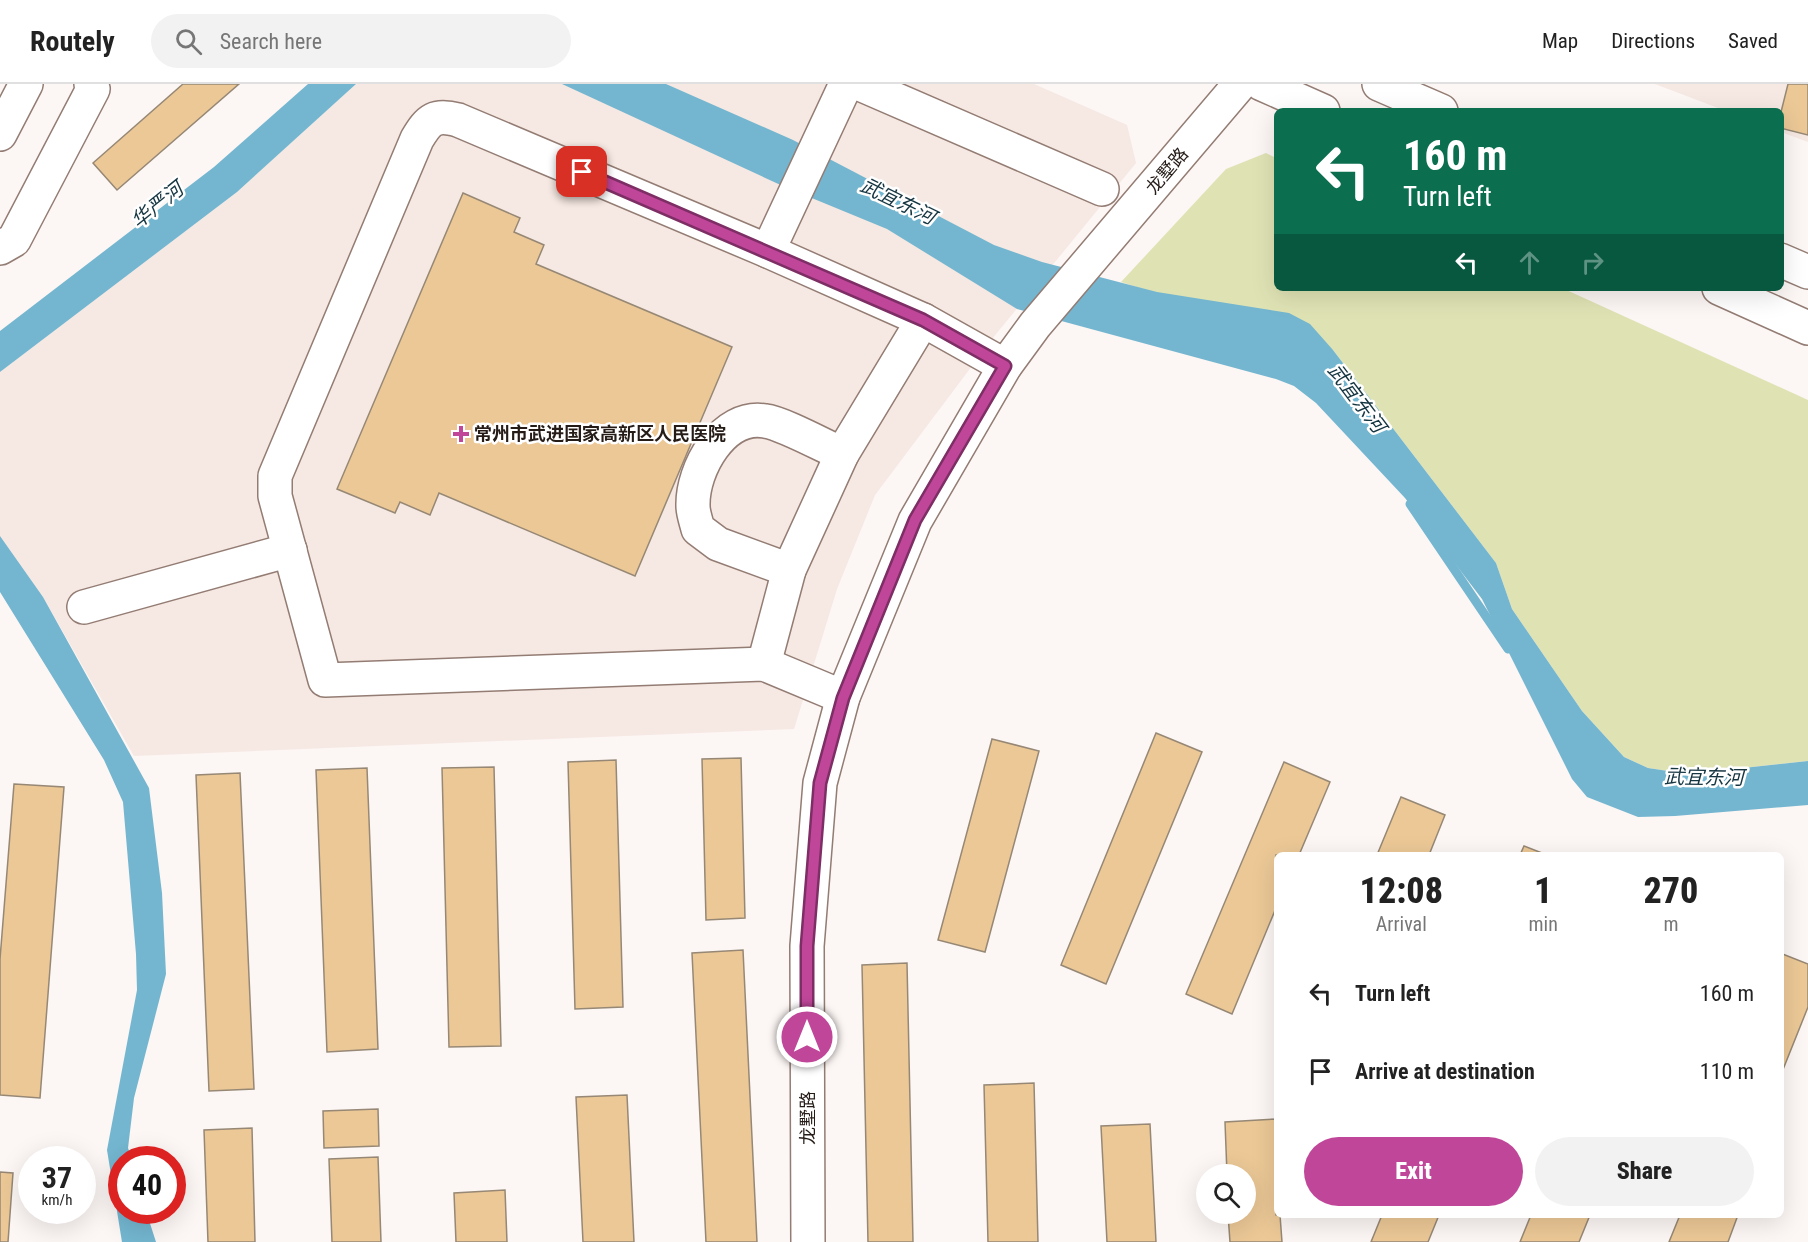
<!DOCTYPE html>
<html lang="en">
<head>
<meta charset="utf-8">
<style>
	body { margin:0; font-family:"Roboto Condensed","Noto Sans SC",sans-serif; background:#f2f2f2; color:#222; height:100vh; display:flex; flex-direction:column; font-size:22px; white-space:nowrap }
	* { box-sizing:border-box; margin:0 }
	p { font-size:20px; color:#767676 }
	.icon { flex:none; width:33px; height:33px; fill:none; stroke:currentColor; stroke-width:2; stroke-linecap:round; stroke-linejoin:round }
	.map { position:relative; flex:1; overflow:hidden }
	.details { position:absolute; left:1274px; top:768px; width:510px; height:366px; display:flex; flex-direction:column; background:#fff; border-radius:9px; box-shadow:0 6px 24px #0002 }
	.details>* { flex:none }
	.top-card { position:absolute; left:1274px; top:24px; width:510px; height:183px; border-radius:9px; box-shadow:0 6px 24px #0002; background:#0b6e4f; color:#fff; overflow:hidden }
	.controls { position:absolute; left:1196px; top:1080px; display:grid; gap:12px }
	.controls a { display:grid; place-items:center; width:60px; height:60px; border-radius:50%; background:#fff; box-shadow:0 6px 24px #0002; font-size:30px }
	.speed { position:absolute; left:18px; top:1062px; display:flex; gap:12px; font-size:30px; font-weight:700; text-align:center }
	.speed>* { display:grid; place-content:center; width:78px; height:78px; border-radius:50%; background:#fff; box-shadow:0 6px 24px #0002; line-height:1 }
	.speed small { font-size:15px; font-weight:400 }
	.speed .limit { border:9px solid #d22; background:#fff; color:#111 }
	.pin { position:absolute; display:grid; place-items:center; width:51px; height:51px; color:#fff; margin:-26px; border-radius:12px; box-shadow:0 3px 9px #0006 }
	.me { position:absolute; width:66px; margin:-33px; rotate:0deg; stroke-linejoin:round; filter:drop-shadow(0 0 4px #0008) }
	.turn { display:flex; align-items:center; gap:21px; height:126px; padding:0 30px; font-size:27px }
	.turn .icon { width:78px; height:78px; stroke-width:2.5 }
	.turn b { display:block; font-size:42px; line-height:51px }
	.lanes { display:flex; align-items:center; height:57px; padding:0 30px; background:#0003; justify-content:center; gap:30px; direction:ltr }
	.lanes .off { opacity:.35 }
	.eta { display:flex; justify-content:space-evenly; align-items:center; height:102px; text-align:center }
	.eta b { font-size:36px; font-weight:800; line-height:42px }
	.action { display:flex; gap:12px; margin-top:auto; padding:12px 30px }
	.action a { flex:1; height:69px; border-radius:36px; background:#c0469a; color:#fff; font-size:24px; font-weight:800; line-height:69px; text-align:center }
	.action a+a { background:#f2f2f2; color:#222 }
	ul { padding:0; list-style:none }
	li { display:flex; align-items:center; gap:18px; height:78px; padding:0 30px }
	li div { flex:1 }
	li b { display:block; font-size:22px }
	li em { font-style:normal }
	header { display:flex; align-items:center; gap:36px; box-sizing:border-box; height:84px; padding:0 30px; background:#fff; border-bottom:2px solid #e0e0e0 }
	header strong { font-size:28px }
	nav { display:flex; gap:33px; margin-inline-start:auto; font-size:21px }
	.search { width:420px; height:54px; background:#f2f2f2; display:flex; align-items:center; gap:15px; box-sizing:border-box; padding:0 21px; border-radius:33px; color:#767676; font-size:22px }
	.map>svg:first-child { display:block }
</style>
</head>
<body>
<header>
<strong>Routely</strong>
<div class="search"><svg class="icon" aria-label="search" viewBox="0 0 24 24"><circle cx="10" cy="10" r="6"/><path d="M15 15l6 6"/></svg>Search here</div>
<nav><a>Map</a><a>Directions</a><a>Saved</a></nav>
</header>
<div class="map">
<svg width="1808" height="1158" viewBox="0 0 1808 1158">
	<rect width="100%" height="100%" fill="#fcf6f4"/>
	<g fill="#f6e8e2">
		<polygon points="356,0 1034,0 1127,41 1136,79 996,250 875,411 837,505 794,645 134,672 43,513 0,452 0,288 237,108"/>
		<polygon points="1655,0 1808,0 1808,58 1781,48 1780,27 1726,27"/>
	</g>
	<polygon fill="#dfe3b4" points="1266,69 1276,74 1276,204 1562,204 1808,316 1808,677 1688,690 1648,684 1624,673 1582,627 1512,525 1496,479 1333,266 1121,198 1226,85"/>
	<g fill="#74b6d0">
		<polygon points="308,0 356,0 237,108 0,288 0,247 214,83"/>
		<polygon points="562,0 666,0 793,56 994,161 1042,178 1157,208 1289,229 1310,240 1333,266 1496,479 1512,525 1582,627 1624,673 1648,684 1688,690 1808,677 1808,721 1675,732 1638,733 1587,713 1572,695 1482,515 1405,414 1316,319 1294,302 1276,295 1017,225 887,145 785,103"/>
		<polygon points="0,452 43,513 149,704 162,809 166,890 134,1014 128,1064 132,1075 122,1076 122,1126 146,1127 156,1158 122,1158 107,1066 137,906 136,870 123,718 104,676 0,508"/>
	</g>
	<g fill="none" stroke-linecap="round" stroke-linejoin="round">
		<polyline stroke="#74b6d0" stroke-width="9" points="1410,420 1508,565"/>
	</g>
	<g fill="#ecc896" stroke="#968875" stroke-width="1.5">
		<polygon points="183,0 239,0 117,106 93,79"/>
		<polygon points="1788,0 1808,0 1808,51 1780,44 1780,32"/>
		<polygon points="463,109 520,134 514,148 544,161 536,180 732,263 635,492 439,409 430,431 400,418 395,429 337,405"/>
		<polygon points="1156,649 1202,668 1106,900 1061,881"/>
		<polygon points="992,655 1039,667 985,868 938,856"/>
		<polygon points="741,674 745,834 706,836 702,675"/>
		<polygon points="616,676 623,923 575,925 568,678"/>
		<polygon points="1284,678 1330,698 1299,771 1276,771 1276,824 1232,930 1186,910"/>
		<polygon points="494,683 501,962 449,963 442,684"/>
		<polygon points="367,684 378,965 327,968 316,686"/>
		<polygon points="240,689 254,1005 209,1007 196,691"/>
		<polygon points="14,700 64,703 40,1014 0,1011 0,875"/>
		<polygon points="1401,713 1445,731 1429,771 1377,771"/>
		<polygon points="1524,762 1547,771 1520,771"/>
		<polygon points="743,866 757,1158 706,1158 692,869"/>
		<polygon points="1780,869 1808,880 1808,923 1780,993"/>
		<polygon points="907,879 913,1158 868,1158 862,881"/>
		<polygon points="1034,999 1038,1158 988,1158 984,1001"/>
		<polygon points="627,1011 634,1158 583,1158 576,1013"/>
		<polygon points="378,1025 379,1062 324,1064 323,1027"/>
		<polygon points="1276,1035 1276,1131 1280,1131 1282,1158 1230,1158 1228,1130 1245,1130 1245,1090 1227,1090 1225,1038"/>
		<polygon points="1150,1040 1156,1158 1107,1158 1101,1042"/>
		<polygon points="252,1044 255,1158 208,1158 204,1046"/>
		<polygon points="378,1073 381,1158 332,1158 329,1075"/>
		<polygon points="0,1088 13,1089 8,1158 0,1158"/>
		<polygon points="505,1106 507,1158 456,1158 454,1109"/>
		<polygon points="1382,1131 1439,1131 1428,1158 1371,1158"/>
		<polygon points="1531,1131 1590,1131 1579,1158 1520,1158"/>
		<polygon points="1680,1131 1738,1131 1728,1158 1669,1158"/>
	</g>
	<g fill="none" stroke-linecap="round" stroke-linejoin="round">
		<g stroke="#937c73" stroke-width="36">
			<g id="minor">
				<polyline points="860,0 1102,105"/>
				<polyline points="0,50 26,0"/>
				<polyline points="0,164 14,156 93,5 91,0"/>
				<polyline points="768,167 846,0"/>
				<path d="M789,486L718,460L698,445C696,437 693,429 693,422C692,385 723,330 765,337C782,339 824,362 842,370"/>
				<polyline points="84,523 290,466"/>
				<polyline points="764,580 789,486 842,370 923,236"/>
				<path d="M843,613L764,580L325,596L275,412V392L417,55C429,35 435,30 458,36L768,167L923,236L1005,282"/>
				<polyline points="808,1158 807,862 820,699 843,613 915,437 1005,282 1035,241 1240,0"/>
			</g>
		</g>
		<g stroke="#937c73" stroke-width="36">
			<g id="major">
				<polyline points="1262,0 1323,27"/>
				<polyline points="1379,0 1441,27"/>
				<polyline points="1780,176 1808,188"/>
				<polyline points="1719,204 1808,244"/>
			</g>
		</g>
		<use href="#minor" stroke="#fff" stroke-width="33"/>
		<use href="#major" stroke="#fff" stroke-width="33"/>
	</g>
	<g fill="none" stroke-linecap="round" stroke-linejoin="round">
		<g stroke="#7d2e64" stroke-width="15">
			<polyline id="route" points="582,88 923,236 1005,282 915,436 843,614 820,699 807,862 807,953"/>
		</g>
		<use href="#route" stroke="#c0469a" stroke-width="10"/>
	</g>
	<path fill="#c0469a" stroke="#fff" stroke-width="2" d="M458 341h6v6h6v6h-6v6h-6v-6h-6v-6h6z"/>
	<g text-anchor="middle" stroke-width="5" stroke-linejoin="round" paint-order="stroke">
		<g font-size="18" fill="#251c18" stroke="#fff">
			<text transform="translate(1167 87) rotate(-50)" y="6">龙墅路</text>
			<text transform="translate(808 1034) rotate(-90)" y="6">龙墅路</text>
		</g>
		<g font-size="18" font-weight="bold" fill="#251c18" stroke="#fff" text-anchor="start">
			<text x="474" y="356">常州市武进国家高新区人民医院</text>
		</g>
		<g font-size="20" font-style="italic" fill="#153541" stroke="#fff">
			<text transform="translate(898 117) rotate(26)" y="7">武宜东河</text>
			<text transform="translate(157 121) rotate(-39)" y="7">华严河</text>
			<text transform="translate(1357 314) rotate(53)" y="7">武宜东河</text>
			<text transform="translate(1704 693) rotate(1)" y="7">武宜东河</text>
		</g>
	</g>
</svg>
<div class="controls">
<a><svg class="icon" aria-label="search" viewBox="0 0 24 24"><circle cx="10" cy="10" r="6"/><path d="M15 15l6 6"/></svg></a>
</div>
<div class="speed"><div>37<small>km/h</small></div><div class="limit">40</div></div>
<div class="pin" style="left:582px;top:88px;background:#d93025"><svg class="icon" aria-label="arrive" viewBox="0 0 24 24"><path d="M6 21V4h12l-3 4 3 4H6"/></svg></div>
<svg class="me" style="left:807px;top:953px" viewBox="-20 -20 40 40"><circle r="17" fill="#c0469a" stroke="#fff" stroke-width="3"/><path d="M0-11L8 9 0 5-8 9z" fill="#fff"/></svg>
<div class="top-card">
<div class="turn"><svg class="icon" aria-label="left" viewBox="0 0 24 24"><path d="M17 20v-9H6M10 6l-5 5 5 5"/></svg><div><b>160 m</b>Turn left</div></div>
<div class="lanes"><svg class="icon" aria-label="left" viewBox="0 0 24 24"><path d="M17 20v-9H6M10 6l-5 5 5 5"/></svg><svg class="icon off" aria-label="ahead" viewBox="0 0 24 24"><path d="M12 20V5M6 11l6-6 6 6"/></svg><svg class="icon off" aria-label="right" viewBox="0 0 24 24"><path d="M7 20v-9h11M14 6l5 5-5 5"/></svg></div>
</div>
<section class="details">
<div class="eta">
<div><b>12:08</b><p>Arrival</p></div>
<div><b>1</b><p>min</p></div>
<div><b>270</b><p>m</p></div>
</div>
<ul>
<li><svg class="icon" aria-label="left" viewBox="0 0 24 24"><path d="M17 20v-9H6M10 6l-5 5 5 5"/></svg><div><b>Turn left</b></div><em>160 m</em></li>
<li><svg class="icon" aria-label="arrive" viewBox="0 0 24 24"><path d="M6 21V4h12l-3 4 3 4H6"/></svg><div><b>Arrive at destination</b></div><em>110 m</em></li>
</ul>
<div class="action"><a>Exit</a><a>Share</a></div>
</section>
</div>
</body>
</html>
